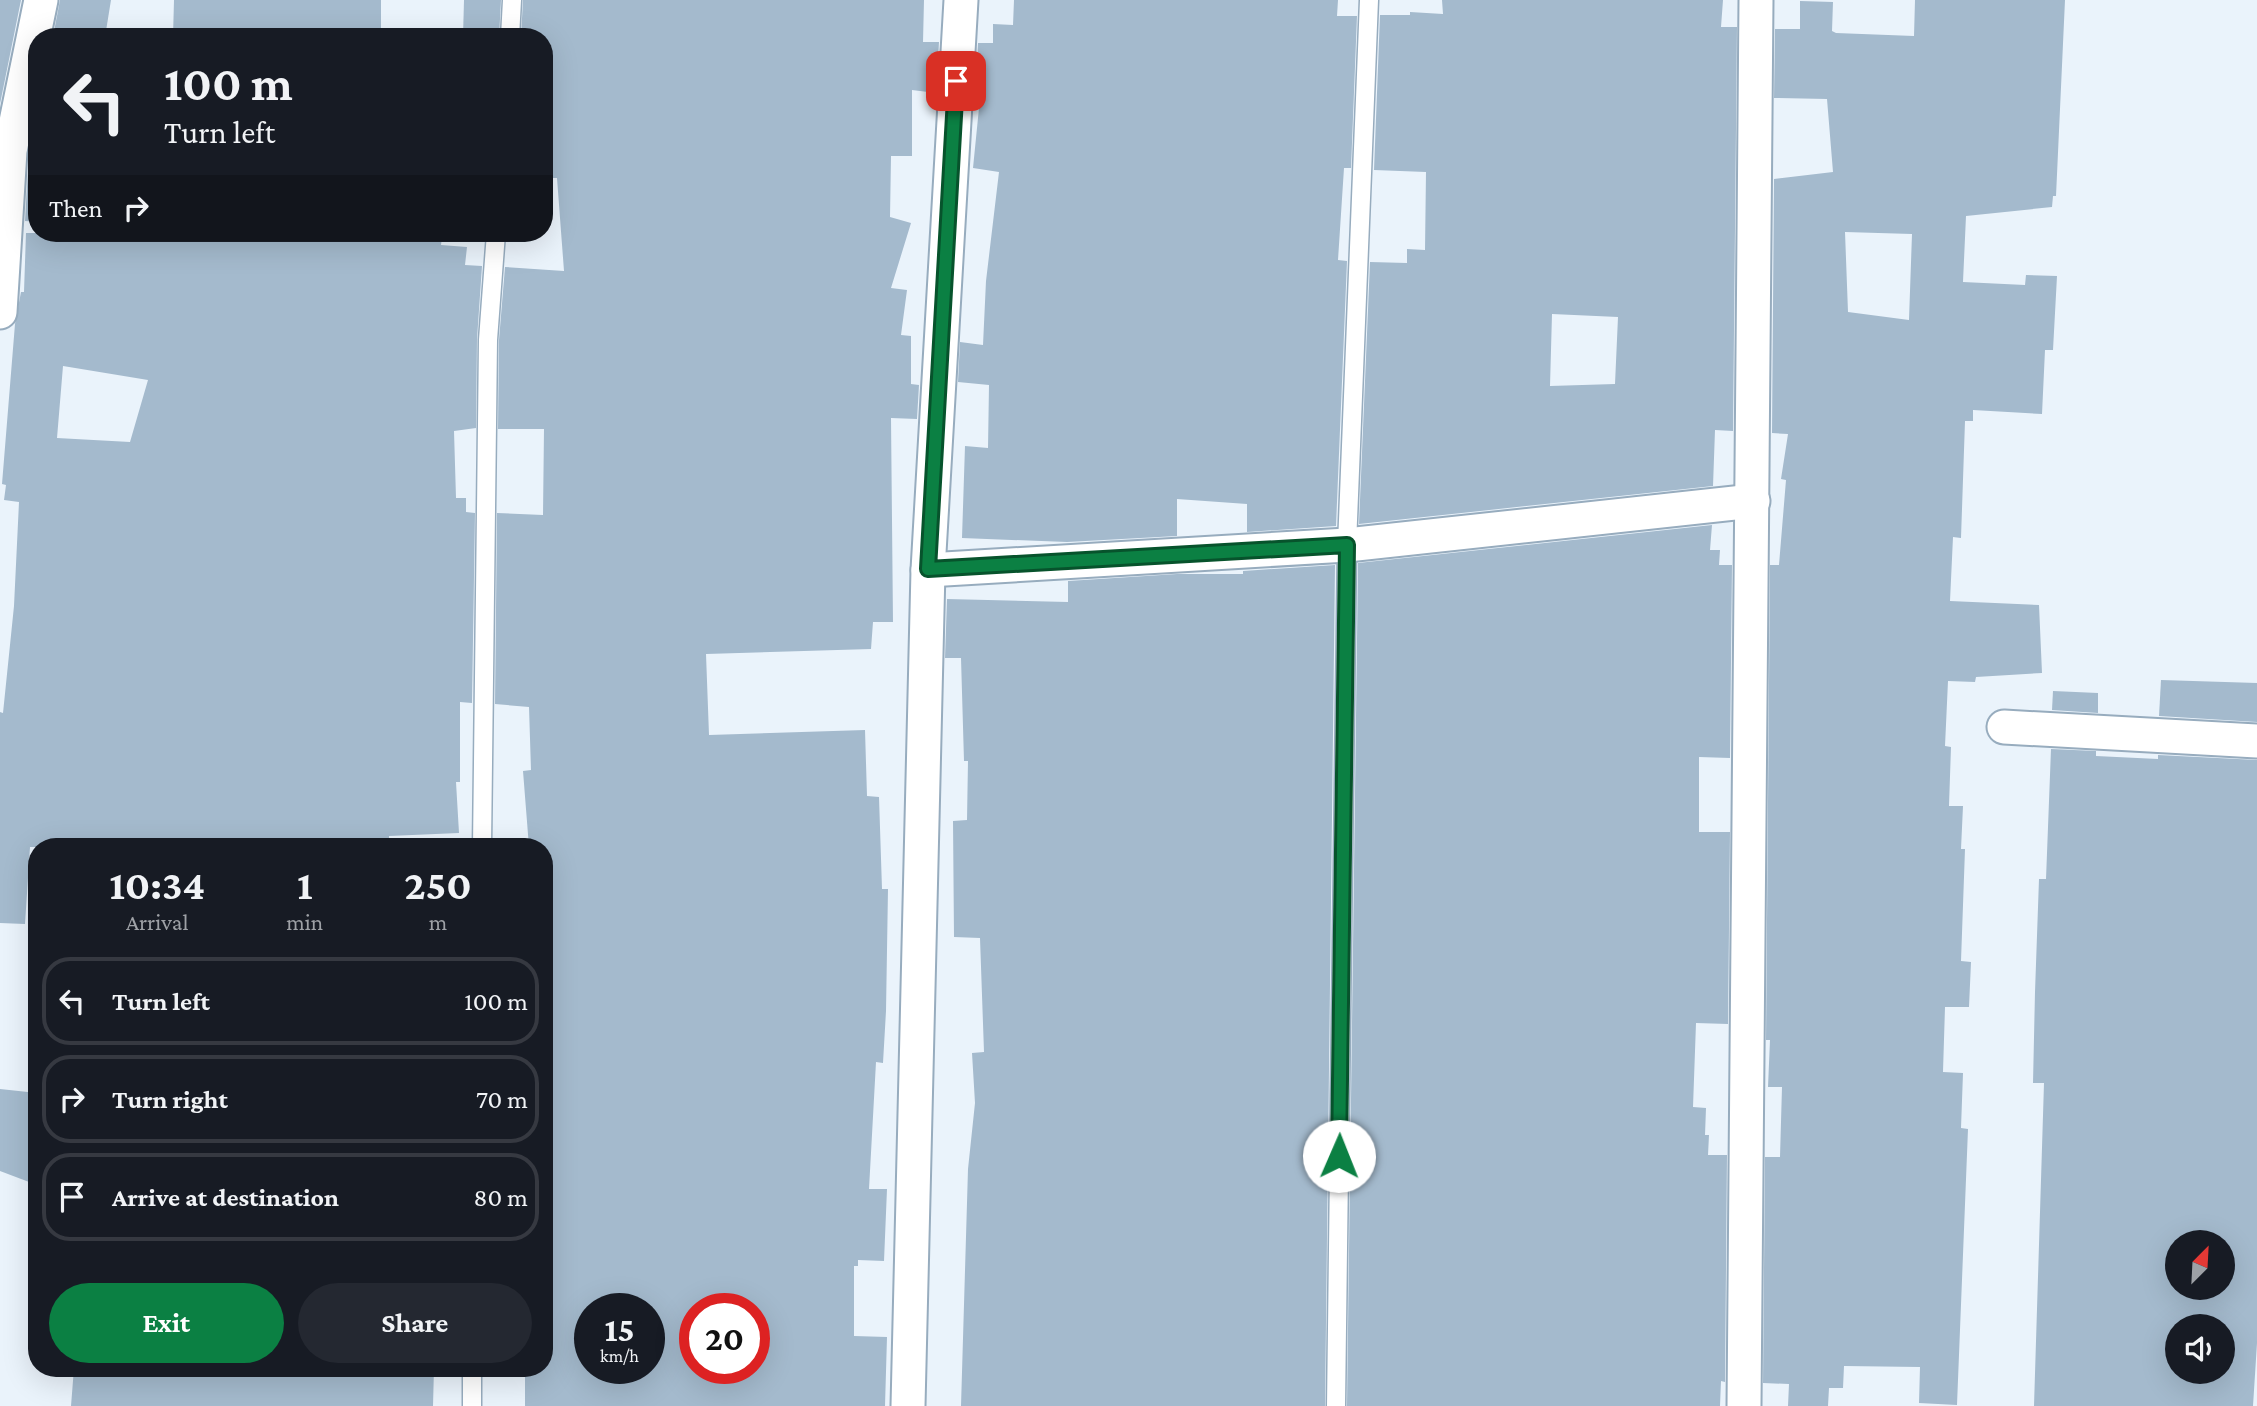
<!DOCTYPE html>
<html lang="en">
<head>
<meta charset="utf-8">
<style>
	body { margin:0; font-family:"Crimson Pro",serif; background:#242831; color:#f1f3f6; height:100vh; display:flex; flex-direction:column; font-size:26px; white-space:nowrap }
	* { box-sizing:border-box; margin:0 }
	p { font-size:23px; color:#9ea1a6 }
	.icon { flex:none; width:38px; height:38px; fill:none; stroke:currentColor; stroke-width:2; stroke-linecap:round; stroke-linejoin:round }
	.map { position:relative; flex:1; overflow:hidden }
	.side { position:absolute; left:28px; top:838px; width:525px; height:539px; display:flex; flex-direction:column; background:#171b24; border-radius:28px; box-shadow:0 7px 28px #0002 }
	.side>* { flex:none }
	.hud { position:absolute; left:28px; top:28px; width:525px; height:214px; border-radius:28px; box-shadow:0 7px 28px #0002; background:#171b24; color:#f1f3f6; overflow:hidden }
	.needle { width:46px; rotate:24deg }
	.tools { position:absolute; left:2165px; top:1230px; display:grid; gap:14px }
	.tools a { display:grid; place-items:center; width:70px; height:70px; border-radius:50%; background:#171b24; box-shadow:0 7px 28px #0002; font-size:35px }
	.speed { position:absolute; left:574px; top:1293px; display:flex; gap:14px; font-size:35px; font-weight:700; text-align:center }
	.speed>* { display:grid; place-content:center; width:91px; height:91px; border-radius:50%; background:#171b24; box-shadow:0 7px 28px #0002; line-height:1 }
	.speed small { font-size:18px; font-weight:400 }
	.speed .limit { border:10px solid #d22; background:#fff; color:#111 }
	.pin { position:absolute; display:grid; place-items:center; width:60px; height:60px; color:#fff; margin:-30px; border-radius:14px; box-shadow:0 4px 10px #0006 }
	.me { position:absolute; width:77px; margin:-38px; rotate:1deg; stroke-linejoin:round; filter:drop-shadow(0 0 5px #0008) }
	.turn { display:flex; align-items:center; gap:24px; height:147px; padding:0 21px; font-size:32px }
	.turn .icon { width:91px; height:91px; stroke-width:2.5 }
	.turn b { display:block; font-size:49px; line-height:60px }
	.then { display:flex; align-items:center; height:66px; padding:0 21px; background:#0003; gap:14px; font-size:26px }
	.eta { display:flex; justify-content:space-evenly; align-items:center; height:119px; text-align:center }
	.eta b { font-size:42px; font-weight:700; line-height:49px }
	.cta { display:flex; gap:14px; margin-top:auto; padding:14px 21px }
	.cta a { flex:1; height:80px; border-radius:42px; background:#0b8043; color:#fff; font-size:28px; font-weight:700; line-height:80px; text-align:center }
	.cta a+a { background:#242831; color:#f1f3f6 }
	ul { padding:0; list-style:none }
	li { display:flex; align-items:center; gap:21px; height:88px; margin:0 14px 10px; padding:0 7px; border:4px solid #363941; border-radius:28px }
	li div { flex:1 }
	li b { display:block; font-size:26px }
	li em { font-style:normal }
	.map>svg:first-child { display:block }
</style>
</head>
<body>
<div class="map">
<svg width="2257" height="1406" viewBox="0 0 2257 1406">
	<rect width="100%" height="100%" fill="#eaf3fb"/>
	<g fill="#a4bacd" fill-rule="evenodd">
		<polygon points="0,0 21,0 0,104"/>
		<polygon points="60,0 111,0 105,37 53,37"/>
		<polygon points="174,0 381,0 381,36 285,34 173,37"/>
		<polygon points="464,0 501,0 499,37 463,37"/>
		<path d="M523,0H924L923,42H939L936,93L912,90V156H891L890,217L911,223L891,288L907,290L901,335L911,336V384L919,385L917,419L891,418L893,622H873L871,649L706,654L709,735L865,730L867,796L879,797L882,889H888L886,1011L883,1063L876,1062L869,1189H887L884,1261L858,1260V1266H854V1336L887,1337L885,1406H525V1368H544V847H529L523,771L531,770L529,707L495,704L497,513L543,515L544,429H498L499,340L505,267L564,271L557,178H544V37H521ZM590,1309H649V1368H590ZM695,1309H754V1368H695Z"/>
		<polygon points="1014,0 1338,0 1337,16 1357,16 1351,168 1344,168 1338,260 1347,261 1336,526 1247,532 1247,504 1177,499 1177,536 1067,542 962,538 965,446 988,448 989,385 958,382 960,342 983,345 986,281 999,172 973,168 980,98 975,98 978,43 993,43 993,24 1013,25"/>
		<path d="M1442,0H1723L1721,27H1737L1733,431L1715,430L1713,486L1359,524L1370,262L1407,263V249L1425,250L1426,172L1374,170L1380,15H1410V12L1443,14ZM1552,314L1618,317L1615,384L1550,386Z"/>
		<path d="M1915,0H2065L2056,196H2053L2052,207L1966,216L1963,282L2025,285L2026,275L2057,276L2053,350H2045L2042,414L1973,410V421H1965L1961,538L1953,537L1950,601L2039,605L2042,673L1976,677L1975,682L1948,681L1945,746L1951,747L1949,806H1963L1961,849H1965L1961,961L1971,962L1969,1007H1945L1943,1072L1963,1073L1961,1128L1968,1129L1957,1405L1919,1403L1920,1367L1844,1366L1843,1388H1829L1828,1406H1788L1789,1384L1763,1383L1765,1157H1780L1782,1087H1768L1770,1040H1766L1770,565H1779L1786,480L1781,479L1788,434L1772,433L1774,179L1833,172L1827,99L1774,98L1775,29H1800V1L1833,2L1832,31L1836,33L1914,36ZM1845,232L1912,234L1909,320L1848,312Z"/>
		<polygon points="37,116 37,222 25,221 29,154"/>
		<path d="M26,233H416L442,237L441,245L467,247L465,265L482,266L477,339L476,428L454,431L456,498H466V512L475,513L472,703L460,702V782H456L459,833L389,836V847H30L25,924L0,923V712L3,713L14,606L19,502L4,500L6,485L2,484L15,324L21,292H24ZM63,366L148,380L130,442L57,438Z"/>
		<polygon points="1712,525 1710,550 1720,550 1719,565 1732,565 1730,758 1699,757 1699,832 1730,832 1728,1024 1696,1023 1693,1107 1706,1108 1705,1135 1709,1135 1708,1155 1727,1155 1725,1382 1721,1381 1720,1406 1347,1406 1358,563"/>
		<polygon points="1335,565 1325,1406 961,1406 968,1169 975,1103 972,1053 984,1052 980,938 954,937 953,821 967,820 968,761 964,761 961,658 945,658 947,599 1068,602 1068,581 1177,574 1243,574 1243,571"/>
		<polygon points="2161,680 2257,683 2257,722 2159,716"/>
		<polygon points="2053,691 2098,693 2098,713 2052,710"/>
		<path d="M2051,749L2096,751V756L2158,759V755L2257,760V1343L2253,1406H2034L2044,1083H2033L2035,992L2039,879H2046ZM2177,1242H2222V1288H2177ZM2177,1326H2222V1372H2177Z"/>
		<polygon points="0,1089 37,1093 37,1185 0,1171"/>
		<polygon points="74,1368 210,1368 254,1372 255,1368 338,1368 338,1371 434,1368 433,1406 71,1406"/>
	</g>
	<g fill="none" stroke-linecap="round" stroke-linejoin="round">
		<g stroke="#97acbe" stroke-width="21">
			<g id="lane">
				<polyline points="510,37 512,0"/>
				<polyline points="482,847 488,340 496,233"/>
				<polyline points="472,1406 472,1368"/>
				<polyline points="1336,1406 1347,545 1369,0"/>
			</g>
		</g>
		<g stroke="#97acbe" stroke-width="37">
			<g id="street">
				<polyline points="0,312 10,151 41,0"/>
				<polyline points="928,570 1347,545 1753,501"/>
				<polyline points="2004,727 2257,741"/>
				<polyline points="908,1406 928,570 961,0"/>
				<polyline points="1744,1406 1756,0"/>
			</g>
		</g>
		<use href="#lane" stroke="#fff" stroke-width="18"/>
		<use href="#street" stroke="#fff" stroke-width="33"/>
	</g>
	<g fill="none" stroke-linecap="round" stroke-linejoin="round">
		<g stroke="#07532c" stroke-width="18">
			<polyline id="route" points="956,81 928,569 1347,545 1339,1156"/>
		</g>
		<use href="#route" stroke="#0b8043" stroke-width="12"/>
	</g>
</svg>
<div class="tools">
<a><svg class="needle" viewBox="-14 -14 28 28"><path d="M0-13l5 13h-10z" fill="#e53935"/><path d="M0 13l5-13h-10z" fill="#9ea1a6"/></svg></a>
<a><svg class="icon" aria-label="sound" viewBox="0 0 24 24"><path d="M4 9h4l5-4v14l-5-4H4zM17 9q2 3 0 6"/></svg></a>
</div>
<div class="speed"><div>15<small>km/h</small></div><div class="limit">20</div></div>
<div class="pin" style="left:956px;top:81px;background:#d93025"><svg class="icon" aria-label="arrive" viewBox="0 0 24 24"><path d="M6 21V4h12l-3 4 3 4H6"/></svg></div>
<svg class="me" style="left:1339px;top:1156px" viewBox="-20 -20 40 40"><circle r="19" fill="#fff"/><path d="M0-13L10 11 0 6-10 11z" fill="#0b8043"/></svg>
<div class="hud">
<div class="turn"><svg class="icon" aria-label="left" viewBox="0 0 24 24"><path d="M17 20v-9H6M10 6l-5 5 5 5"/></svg><div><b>100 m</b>Turn left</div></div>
<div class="then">Then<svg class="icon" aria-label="right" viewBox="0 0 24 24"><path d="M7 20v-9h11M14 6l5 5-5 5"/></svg></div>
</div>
<section class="side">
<div class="eta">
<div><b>10:34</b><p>Arrival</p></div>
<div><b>1</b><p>min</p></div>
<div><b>250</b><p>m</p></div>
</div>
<ul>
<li><svg class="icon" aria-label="left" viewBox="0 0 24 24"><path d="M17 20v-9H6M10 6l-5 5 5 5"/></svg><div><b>Turn left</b></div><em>100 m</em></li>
<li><svg class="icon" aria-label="right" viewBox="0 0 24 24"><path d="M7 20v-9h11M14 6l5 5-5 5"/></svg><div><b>Turn right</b></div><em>70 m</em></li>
<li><svg class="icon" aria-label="arrive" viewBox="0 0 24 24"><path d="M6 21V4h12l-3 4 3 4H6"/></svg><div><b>Arrive at destination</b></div><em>80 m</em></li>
</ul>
<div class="cta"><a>Exit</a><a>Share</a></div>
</section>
</div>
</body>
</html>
